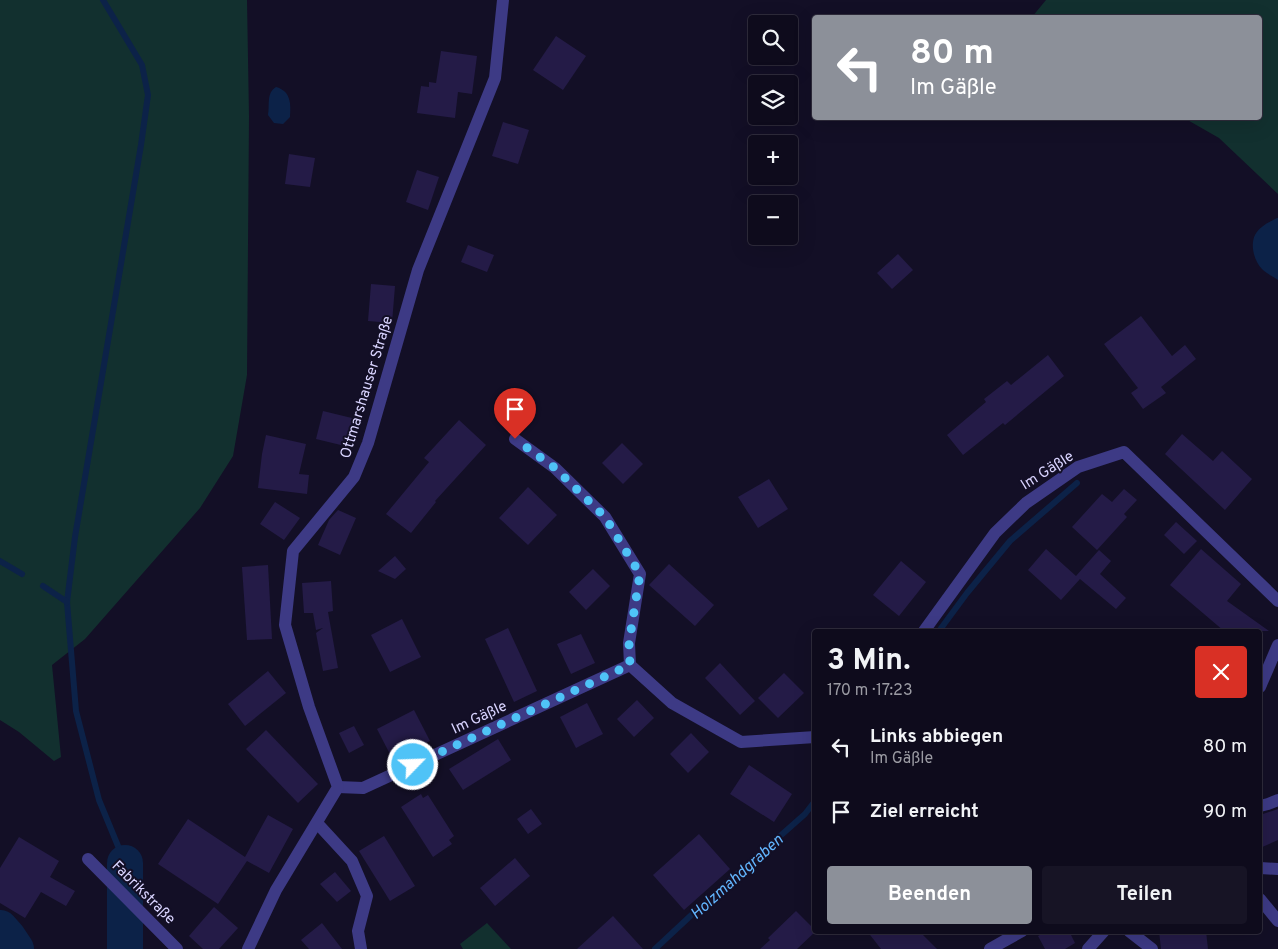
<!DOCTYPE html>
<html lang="de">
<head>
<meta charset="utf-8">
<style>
	body { margin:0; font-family:Overpass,sans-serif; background:#171425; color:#f1f3f6; height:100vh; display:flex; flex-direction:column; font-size:19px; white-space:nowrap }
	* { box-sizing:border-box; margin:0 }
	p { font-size:16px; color:#9b9ba3 }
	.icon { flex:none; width:28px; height:28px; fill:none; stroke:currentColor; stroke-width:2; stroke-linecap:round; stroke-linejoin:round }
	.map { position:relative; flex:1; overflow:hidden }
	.drawer { position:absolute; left:812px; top:629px; width:450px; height:305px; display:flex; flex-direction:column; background:#0e0b1c; border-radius:5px; box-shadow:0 5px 20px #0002,0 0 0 1px #2e2b3b }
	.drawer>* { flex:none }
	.guide { position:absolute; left:812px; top:15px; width:450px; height:105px; border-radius:5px; box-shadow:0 5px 20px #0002,0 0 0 1px #2e2b3b; background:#8c9099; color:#fff; overflow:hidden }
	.buttons { position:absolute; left:748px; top:15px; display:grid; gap:10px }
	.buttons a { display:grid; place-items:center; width:50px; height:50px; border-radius:5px; background:#0e0b1c; box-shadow:0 5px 20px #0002,0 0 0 1px #2e2b3b; font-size:25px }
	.pin { position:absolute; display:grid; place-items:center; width:42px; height:42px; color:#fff; margin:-51px -21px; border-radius:50% 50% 50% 0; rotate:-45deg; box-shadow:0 0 5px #0007 }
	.pin .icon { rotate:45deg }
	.me { position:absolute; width:55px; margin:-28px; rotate:66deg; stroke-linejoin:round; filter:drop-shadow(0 0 4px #0008) }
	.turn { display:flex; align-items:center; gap:18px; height:105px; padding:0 15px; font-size:22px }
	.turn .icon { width:65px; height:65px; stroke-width:2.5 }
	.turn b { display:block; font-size:35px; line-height:42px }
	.round { display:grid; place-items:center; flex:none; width:52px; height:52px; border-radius:5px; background:#171425 }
	.summary { display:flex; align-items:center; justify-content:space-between; height:85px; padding:0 15px }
	h1 { font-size:30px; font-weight:700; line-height:38px }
	.cta { display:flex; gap:10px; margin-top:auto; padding:10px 15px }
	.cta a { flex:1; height:58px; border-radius:5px; background:#8c9099; color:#fff; font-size:20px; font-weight:700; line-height:58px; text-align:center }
	.cta a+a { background:#171425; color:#f1f3f6 }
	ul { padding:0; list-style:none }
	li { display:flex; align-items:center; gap:15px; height:65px; padding:0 15px }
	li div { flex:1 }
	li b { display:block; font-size:19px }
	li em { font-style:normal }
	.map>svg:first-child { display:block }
</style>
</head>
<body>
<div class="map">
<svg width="1278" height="949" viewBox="0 0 1278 949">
	<rect width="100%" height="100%" fill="#130f26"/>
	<g fill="#12302f">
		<polygon points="0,0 247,0 249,116 247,375 233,456 200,508 85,639 52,665 61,757 54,761 19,732 0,720"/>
		<polygon points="1046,0 1278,0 1278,194 1219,138 1184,118 1260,118 1260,18 1032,17"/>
		<polygon points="487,923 511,949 463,949 460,944"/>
	</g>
	<g fill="#0c2248">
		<path d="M276,87C291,91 291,104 290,117L283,124L274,123L268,115C270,105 266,93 276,87Z"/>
		<path d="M1277,218H1278V280C1273,277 1266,273 1262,269C1254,261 1250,245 1255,235C1259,227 1269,222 1277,218Z"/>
		<polygon points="118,904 143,929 143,949 118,949"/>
	</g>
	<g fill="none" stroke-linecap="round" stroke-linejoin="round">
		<g stroke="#0c2248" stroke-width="6">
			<polyline points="103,0 142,65 148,95 141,145 75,537 67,602 76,711 99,800 125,863"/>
			<polyline points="0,561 22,574"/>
			<polyline points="43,586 67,602"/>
			<polyline points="939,631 967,593 1010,541 1077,483"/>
			<polyline points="655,949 700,907 805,814 815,801"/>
		</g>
		<g stroke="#0c2248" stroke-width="36">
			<polyline points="125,863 125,949"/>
			<polyline points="0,928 8,937 16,949"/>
		</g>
	</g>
	<g fill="#241b47">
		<polygon points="556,36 586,56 563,90 533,70"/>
		<polygon points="441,51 477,56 472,94 458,92 455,118 417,113 421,86 429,87 429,82 436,83"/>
		<polygon points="503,122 529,130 518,164 492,156"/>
		<polygon points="289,154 315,158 310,187 285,184"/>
		<polygon points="417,170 439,177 428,210 406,202"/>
		<polygon points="468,245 494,255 487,272 461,262"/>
		<polygon points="898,254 913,270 892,289 877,273"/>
		<polygon points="371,284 395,286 392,323 368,321"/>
		<polygon points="1141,316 1172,356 1185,345 1196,359 1161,387 1166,393 1143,409 1131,393 1138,388 1104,344"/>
		<polygon points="1048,355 1064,376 1005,425 1003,423 963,455 947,435 986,402 984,399 1007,381 1011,385"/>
		<polygon points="323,411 356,419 349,447 316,439"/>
		<polygon points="459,420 486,445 435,501 436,502 411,533 386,514 429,462 424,458"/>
		<polygon points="1182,434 1213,461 1222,451 1252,479 1225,510 1165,454"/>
		<polygon points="266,435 306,444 299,474 309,475 307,494 258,488 262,454"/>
		<polygon points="622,443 643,464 623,484 602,463"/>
		<polygon points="769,479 788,509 758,528 738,497"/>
		<polygon points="528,487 557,515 528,545 499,518"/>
		<polygon points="1124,489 1137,500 1124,514 1127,517 1097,550 1072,527 1102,494 1112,502"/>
		<polygon points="275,502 300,518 284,540 260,524"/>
		<polygon points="338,510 356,518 340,555 318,545 329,520"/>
		<polygon points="1176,522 1197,541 1184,554 1164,535"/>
		<polygon points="1046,549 1076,576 1099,550 1111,561 1100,574 1126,598 1116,609 1080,579 1061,600 1028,570"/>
		<polygon points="1201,549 1241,584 1227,601 1269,631 1224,631 1170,585"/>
		<polygon points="395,556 406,569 395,579 378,571"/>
		<polygon points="901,561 926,582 899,616 873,595"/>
		<polygon points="669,564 714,605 695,626 649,585"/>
		<polygon points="268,565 272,639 247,640 242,567"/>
		<polygon points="593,569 610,586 586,610 569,592"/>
		<polygon points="331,581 333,611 328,612 338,668 323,671 316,633 323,628 316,630 313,613 304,613 302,583"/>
		<polygon points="402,619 421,657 390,672 371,635"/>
		<polygon points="508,628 537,691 514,702 485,639"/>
		<polygon points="581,634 595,663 571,674 557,644"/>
		<polygon points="720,663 755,701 740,715 705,678"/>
		<polygon points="268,671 286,693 245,726 228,704"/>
		<polygon points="784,673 804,693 778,718 758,698"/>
		<polygon points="637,700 654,718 634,737 617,719"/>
		<polygon points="587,703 603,734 576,748 560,717"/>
		<polygon points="414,710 430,741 393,760 377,729"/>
		<polygon points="354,726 364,745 349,753 339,733"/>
		<polygon points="266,730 318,784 298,803 246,749"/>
		<polygon points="691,733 709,752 688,773 670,754"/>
		<polygon points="498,739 511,760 463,790 449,769"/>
		<polygon points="749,765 792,794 774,822 730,794"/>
		<polygon points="421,794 423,798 428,795 454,836 449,840 452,844 433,857 401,807"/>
		<polygon points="531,809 542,824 528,834 517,819"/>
		<polygon points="1278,809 1278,840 1260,848 1260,815"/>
		<polygon points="268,815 293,829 269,873 247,861 218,904 158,864 188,819 245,857"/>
		<polygon points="699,834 730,869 684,910 653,875"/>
		<polygon points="384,836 415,886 390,901 359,851"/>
		<polygon points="19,837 59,861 50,877 75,891 66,906 41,892 25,918 0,903 0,868"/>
		<polygon points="515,858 530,876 495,906 480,888"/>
		<polygon points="335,872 351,891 337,902 320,884"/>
		<polygon points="214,907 238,928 219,949 203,949 189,936"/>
		<polygon points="796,911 816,931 797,949 760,949 770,940 768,938"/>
		<polygon points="613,916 643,949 577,949"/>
		<polygon points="322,923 342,949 309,949 301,940"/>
		<polygon points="867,931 919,931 937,949 881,949"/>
		<polygon points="1048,931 1069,931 1075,943 1065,949 1045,949 1038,936"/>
		<polygon points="1159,931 1206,931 1208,949 1161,949"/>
	</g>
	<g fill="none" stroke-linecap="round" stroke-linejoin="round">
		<g stroke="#3d3a85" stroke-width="12">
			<polyline points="515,439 555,468 605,517 640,574 629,643 630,665"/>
			<polyline points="924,631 995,533 1026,503 1078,467 1124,452 1278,601"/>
			<polyline points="1260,687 1278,645"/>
			<polyline points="338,787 363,788 630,665 672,703 741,742 815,737"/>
			<polyline points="1260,806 1268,804 1278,800"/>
			<polyline points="317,823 352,861 367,896 358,931 361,949"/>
			<polyline points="88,859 177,949"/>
			<polyline points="1260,868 1278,869"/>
			<polyline points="1260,899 1278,921"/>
			<polyline points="1129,931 1152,949"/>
			<polyline points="248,949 276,890 338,787 309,707 285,625 293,551 354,477 368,443 418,270 495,78 503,0"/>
			<polyline points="990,949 1022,931"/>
			<polyline points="1088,949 1104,931"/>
		</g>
	</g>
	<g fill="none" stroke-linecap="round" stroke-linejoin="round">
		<polyline stroke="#4fc3f7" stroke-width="9" stroke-dasharray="0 16.2" points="413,765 630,665 629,643 640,574 605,517 555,468 515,439"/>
	</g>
	<g text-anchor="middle" stroke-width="4" stroke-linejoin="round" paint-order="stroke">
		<g font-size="15" fill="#d9d4ff" stroke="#130f26">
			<text transform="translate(366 387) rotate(-73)" y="5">Ottmarshauser Straße</text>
			<text transform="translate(1047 470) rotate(-32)" y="5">Im Gäßle</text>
			<text transform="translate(479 717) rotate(-25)" y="5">Im Gäßle</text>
			<text transform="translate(144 892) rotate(45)" y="5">Fabrikstraße</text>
		</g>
		<g font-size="16" font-style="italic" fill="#62b6ff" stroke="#130f26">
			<text transform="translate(736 876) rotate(-42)" y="6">Holzmahdgraben</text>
		</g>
	</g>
</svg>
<div class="buttons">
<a><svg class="icon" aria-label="search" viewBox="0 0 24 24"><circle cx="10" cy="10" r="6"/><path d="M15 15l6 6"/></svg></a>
<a><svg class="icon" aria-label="layers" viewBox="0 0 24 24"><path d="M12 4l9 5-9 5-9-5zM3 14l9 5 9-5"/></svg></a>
<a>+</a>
<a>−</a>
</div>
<div class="pin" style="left:515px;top:439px;background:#d93025"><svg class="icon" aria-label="arrive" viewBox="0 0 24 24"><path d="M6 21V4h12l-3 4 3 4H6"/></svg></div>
<svg class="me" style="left:413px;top:765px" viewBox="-20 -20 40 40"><circle r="17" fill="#4fc3f7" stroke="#fff" stroke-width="3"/><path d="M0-11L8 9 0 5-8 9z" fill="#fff"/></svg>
<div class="guide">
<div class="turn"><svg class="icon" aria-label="left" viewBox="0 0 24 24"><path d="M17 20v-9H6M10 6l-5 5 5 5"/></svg><div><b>80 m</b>Im Gäßle</div></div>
</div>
<section class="drawer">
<div class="summary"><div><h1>3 Min.</h1><p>170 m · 17:23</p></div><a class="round" style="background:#d93025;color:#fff"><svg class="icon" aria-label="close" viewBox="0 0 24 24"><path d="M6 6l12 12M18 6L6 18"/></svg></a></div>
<ul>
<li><svg class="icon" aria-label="left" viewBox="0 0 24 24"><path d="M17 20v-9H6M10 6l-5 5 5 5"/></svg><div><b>Links abbiegen</b><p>Im Gäßle</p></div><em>80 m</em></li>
<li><svg class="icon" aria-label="arrive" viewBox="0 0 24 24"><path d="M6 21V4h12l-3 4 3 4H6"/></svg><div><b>Ziel erreicht</b></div><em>90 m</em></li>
</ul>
<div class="cta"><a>Beenden</a><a>Teilen</a></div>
</section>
</div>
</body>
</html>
